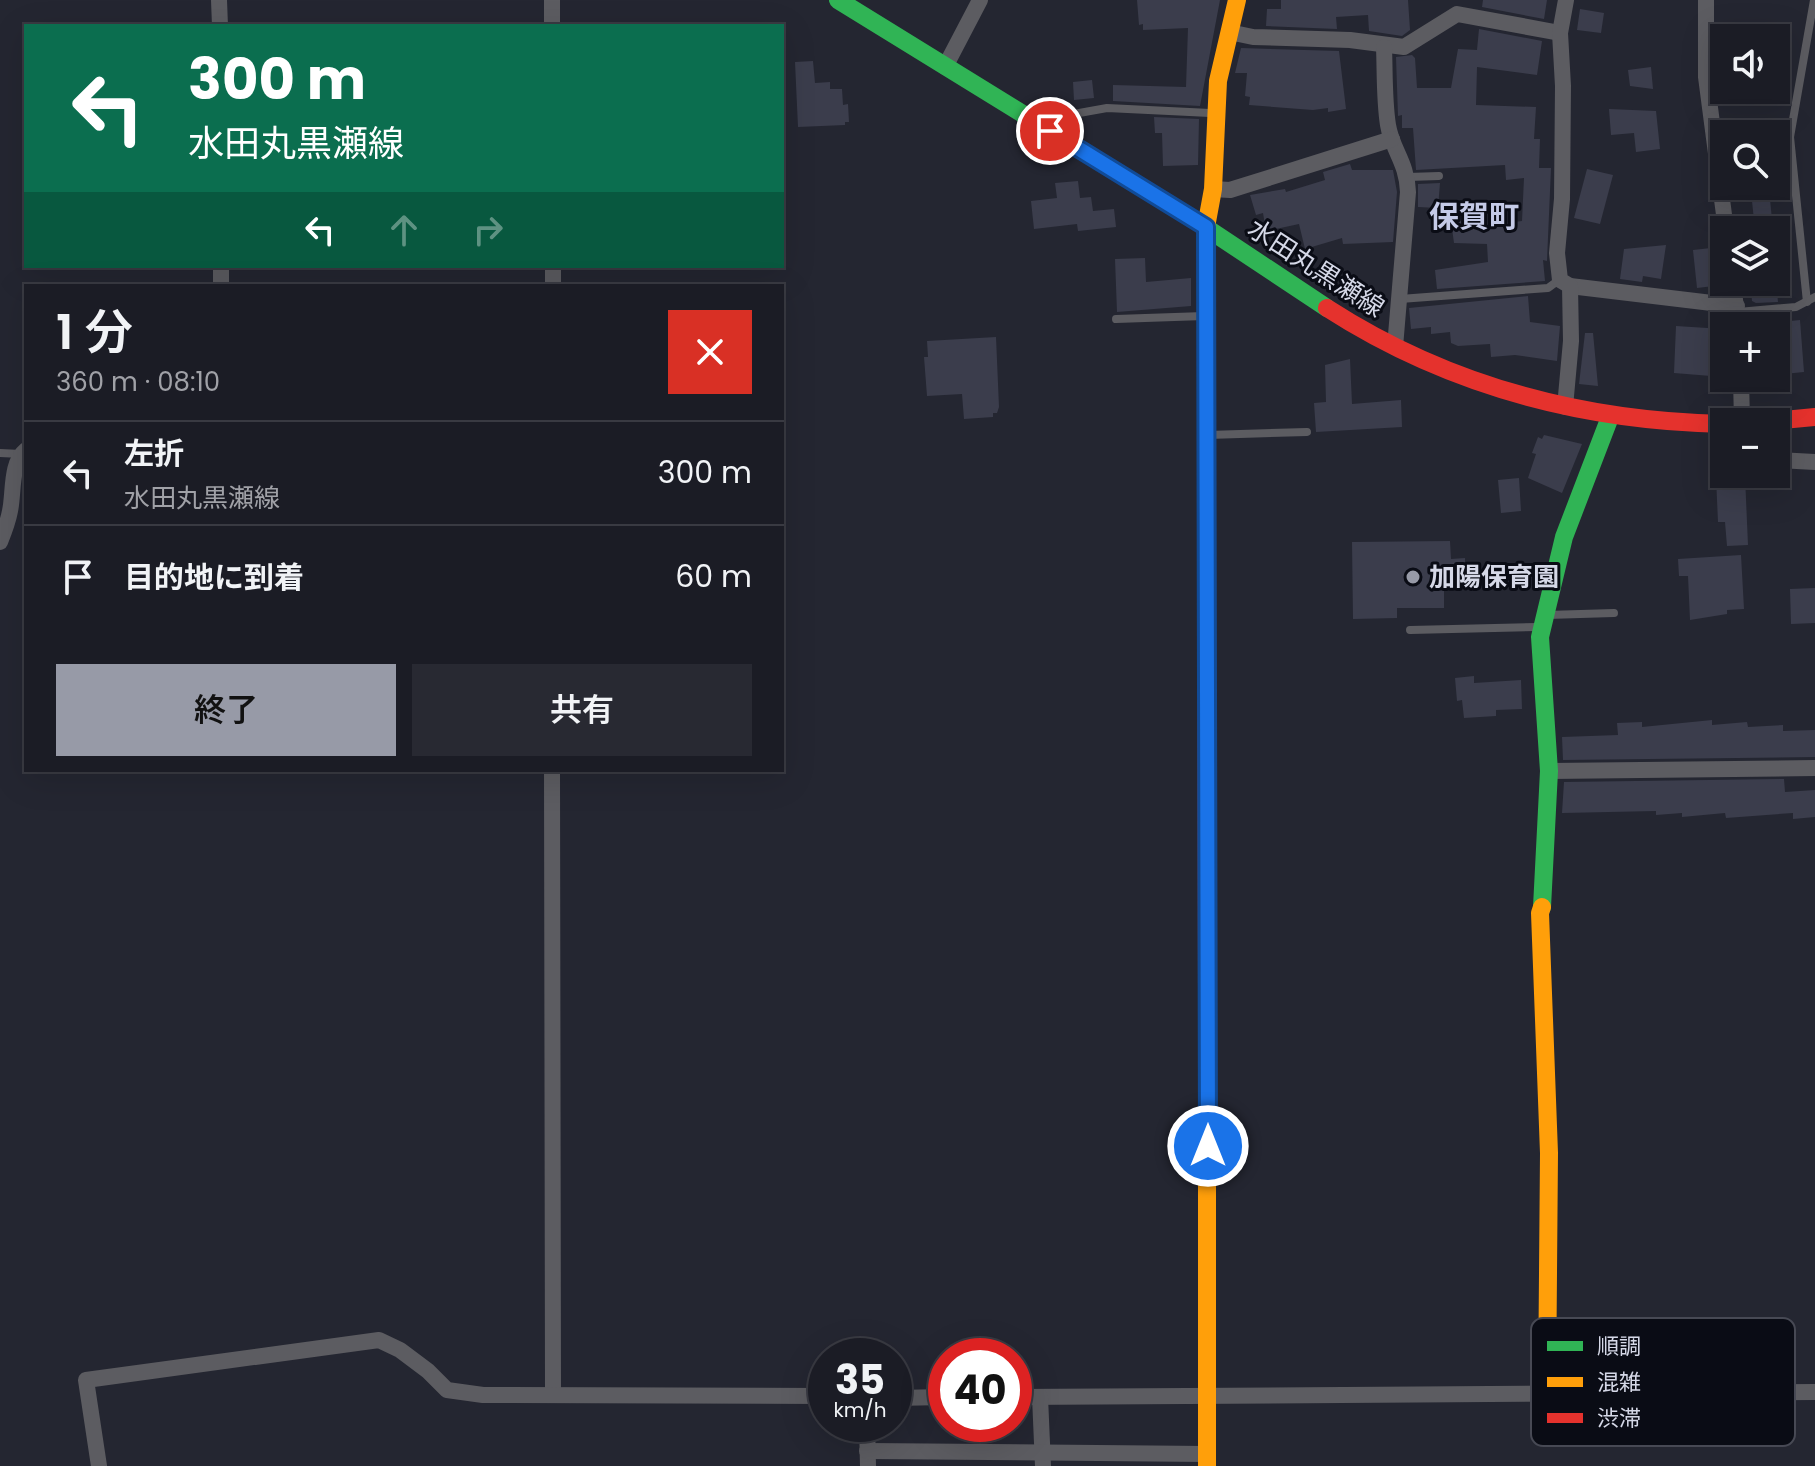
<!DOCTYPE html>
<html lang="ja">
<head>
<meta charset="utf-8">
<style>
	body { margin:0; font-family:Poppins,"Noto Sans JP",sans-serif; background:#282932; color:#f1f3f6; height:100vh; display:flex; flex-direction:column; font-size:30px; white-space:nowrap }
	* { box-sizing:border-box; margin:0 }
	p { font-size:26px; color:#a0a1a7 }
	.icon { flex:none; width:44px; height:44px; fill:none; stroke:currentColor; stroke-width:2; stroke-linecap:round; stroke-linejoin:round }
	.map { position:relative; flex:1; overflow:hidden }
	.panel { position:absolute; left:24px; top:284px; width:760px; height:488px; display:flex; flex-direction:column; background:#1b1c25; border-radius:0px; box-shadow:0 8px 32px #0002,0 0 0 2px #393a42 }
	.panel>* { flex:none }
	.hud { position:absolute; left:24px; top:24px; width:760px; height:244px; border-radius:0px; box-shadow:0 8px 32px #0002,0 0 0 2px #393a42; background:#0b6e4f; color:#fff; overflow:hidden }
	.buttons { position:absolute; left:1710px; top:24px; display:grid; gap:16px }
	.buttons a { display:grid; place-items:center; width:80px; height:80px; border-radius:0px; background:#1b1c25; box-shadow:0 8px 32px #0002,0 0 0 2px #393a42; font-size:40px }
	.speed { position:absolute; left:808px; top:1338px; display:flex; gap:16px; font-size:40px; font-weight:700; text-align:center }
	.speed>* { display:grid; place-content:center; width:104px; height:104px; border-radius:50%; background:#1b1c25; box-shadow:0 8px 32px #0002,0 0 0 2px #393a42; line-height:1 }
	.speed small { font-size:20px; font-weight:400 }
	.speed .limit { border:12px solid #d22; background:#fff; color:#111 }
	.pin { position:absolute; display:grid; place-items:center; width:68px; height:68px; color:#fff; margin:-34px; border:4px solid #fff; border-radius:50%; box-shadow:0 2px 8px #0007 }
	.me { position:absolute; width:88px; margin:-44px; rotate:0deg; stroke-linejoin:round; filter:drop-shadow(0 0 6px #0008) }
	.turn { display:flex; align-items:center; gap:28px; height:168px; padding:0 32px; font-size:36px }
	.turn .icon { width:104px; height:104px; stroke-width:2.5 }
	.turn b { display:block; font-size:56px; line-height:68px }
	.lanes { display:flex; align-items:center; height:76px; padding:0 32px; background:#0003; justify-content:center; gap:40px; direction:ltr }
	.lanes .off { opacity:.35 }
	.round { display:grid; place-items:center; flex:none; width:84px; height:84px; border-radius:0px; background:#282932 }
	.headline { display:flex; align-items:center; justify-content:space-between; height:136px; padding:0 32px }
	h1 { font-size:48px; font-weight:600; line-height:60px }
	.primary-button { display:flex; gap:16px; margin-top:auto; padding:16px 32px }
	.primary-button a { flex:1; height:92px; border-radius:0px; background:#979aa7; color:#111; font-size:32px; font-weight:600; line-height:92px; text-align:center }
	.primary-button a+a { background:#282932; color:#f1f3f6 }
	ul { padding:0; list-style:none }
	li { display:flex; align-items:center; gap:24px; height:104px; padding:0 32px; border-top:2px solid #393a42 }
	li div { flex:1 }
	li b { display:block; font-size:30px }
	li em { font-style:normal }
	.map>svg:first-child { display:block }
</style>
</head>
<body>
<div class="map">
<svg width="1815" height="1466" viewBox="0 0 1815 1466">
	<rect width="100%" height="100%" fill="#242631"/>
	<g fill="#3b3d4c">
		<polygon points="1137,0 1220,0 1200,106 1113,101 1113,85 1186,87 1188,28 1143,30 1143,24 1139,25"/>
		<polygon points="1281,0 1408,0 1410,30 1402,36 1369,31 1368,15 1336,17 1337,29 1266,26 1267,9 1281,9"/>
		<polygon points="1483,0 1547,0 1544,19 1482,7"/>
		<polygon points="1580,9 1604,13 1601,33 1577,30"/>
		<polygon points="1479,29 1542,41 1537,75 1477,67 1476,105 1536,107 1534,139 1540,139 1539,168 1551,168 1547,261 1543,260 1545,281 1437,289 1435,270 1488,262 1487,244 1454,243 1449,207 1472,204 1474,227 1522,221 1524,178 1506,180 1505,165 1416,170 1413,128 1402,128 1402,115 1398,116 1396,57 1412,55 1415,58 1417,88 1451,88 1458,49 1477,50"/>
		<polygon points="1241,48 1339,51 1346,109 1328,112 1328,108 1313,110 1249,105 1250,97 1245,96 1247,73 1235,73"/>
		<polygon points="813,61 815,83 830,82 830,89 842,89 843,105 848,104 849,122 845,122 845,125 798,127 795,62"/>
		<polygon points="1651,67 1653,89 1630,86 1628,70"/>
		<polygon points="1092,80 1094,98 1074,100 1073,82"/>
		<polygon points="1609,109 1656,111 1660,149 1636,152 1634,133 1611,135"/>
		<polygon points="1154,117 1199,119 1198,165 1163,166 1162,133 1155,133"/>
		<polygon points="1350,164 1352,170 1393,170 1397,192 1393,242 1343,244 1342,238 1305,249 1299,224 1266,231 1263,213 1256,215 1250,195 1285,189 1286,192 1325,180 1323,172"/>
		<polygon points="1587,169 1613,175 1600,224 1574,218"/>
		<polygon points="1078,181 1080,198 1091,197 1093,211 1114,209 1116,227 1078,231 1077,224 1034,229 1031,201 1057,198 1055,183"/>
		<polygon points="1440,183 1438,208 1418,207 1418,184"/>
		<polygon points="1770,199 1773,230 1755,230 1752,201"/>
		<polygon points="1666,245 1661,279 1643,276 1642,282 1620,279 1624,249"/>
		<polygon points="1720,247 1722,285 1697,288 1693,250"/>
		<polygon points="1145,258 1146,282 1191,278 1191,306 1117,312 1115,259"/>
		<polygon points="1750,282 1776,282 1778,302 1756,303 1752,301"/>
		<polygon points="1528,296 1530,322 1560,326 1557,361 1515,355 1491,357 1490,344 1458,346 1451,343 1450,332 1431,334 1431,327 1411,329 1409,308"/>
		<polygon points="1780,315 1780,322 1800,320 1804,372 1784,374 1782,354 1776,355 1776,326 1758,326 1757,317"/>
		<polygon points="1676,326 1723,329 1716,373 1711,372 1711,376 1674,373"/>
		<polygon points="1585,333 1593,333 1598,386 1579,384"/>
		<polygon points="996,337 999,407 997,413 993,413 993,417 964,419 962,394 927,396 924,357 928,357 927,341"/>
		<polygon points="1350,359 1352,404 1401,400 1402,427 1316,432 1314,403 1326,402 1325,365"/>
		<polygon points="1544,435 1582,444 1562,493 1528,478 1536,454 1532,453 1538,437 1542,439"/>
		<polygon points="1745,476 1748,545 1727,546 1725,522 1718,522 1716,477"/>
		<polygon points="1519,478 1521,511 1501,513 1498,480"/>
		<polygon points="1450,541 1451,559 1465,558 1465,583 1444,583 1444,608 1397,608 1397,618 1353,619 1352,542"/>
		<polygon points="1741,555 1744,609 1727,610 1727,614 1690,620 1688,576 1679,576 1678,559"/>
		<polygon points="1815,588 1815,623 1791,624 1790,589"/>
		<polygon points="1474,676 1474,683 1521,680 1522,709 1496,710 1496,716 1464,718 1462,700 1457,701 1455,678"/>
		<polygon points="1712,720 1712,725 1747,722 1748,727 1783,725 1783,731 1815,730 1815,757 1563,760 1562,737 1618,735 1617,723 1642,722 1642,727"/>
		<polygon points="1784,779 1785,792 1815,790 1815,817 1793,819 1793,813 1726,818 1725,813 1682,817 1682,813 1656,815 1656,811 1562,813 1564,782"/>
	</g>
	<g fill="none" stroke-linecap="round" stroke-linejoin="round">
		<g stroke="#5c5c61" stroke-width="8">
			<polyline points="1053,128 1068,115 1107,108 1210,113"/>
			<polyline points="1408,177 1439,176"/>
			<polyline points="1400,299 1548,288 1559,280"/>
			<polyline points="1807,302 1790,137 1814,0"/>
			<polyline points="1738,312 1796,307 1815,297"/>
			<polyline points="1116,319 1204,316"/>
			<polyline points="1208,435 1307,432"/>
			<polyline points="0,453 21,454"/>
			<polyline points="1547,615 1614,613"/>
			<polyline points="1410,630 1537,627"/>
		</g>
		<g stroke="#5c5c61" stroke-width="16">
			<polyline points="219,0 220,26"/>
			<polyline points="552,0 552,26"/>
			<polyline points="1706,0 1706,77 1726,230"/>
			<polyline points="1229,32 1253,37 1350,40 1404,47 1457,14 1560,33"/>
			<path d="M1384,47C1385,72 1384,99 1388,125C1392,150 1407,162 1408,192L1395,347"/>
			<polyline points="945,67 980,0"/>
			<polyline points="1213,189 1230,190 1392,139"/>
			<polyline points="221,266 221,286"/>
			<polyline points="553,266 553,286"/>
			<polyline points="1733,282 1738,326"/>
			<polyline points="1570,286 1737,306"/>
			<polyline points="1741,378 1742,422"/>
			<polyline points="1565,407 1571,341 1570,286 1560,280 1557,253 1562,199 1563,86 1560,33 1566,0"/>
			<polyline points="1776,460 1815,462"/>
			<path d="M0,542C4,532 8,522 10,511C14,493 10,463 26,450"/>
			<polyline points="552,770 553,1395"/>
			<polyline points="1549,771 1815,768"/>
			<polyline points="1014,1397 1815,1392"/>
			<polyline points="1040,1397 1043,1466"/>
			<polyline points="894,1398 946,1397"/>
			<polyline points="867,1424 868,1466"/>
			<polyline points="867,1451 1207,1454"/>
			<polyline points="99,1466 86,1380 379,1340 400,1350 428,1371 447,1390 483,1395 826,1396"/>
		</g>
		<g stroke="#30b455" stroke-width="18">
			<polyline points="838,0 1193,219 1327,308"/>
			<polyline points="1542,907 1549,771 1540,637 1564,537 1610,417"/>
		</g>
		<g stroke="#ff9f0a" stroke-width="18">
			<polyline points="1206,501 1206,227 1213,189 1218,81 1237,0"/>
			<polyline points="1542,907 1540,913 1549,1153 1547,1393"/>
			<polyline points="1207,992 1207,1466"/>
		</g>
		<g stroke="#e5322d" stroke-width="18">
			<path d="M1327,308C1448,386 1581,421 1724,424"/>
			<polyline points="1763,422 1815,417"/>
			<polyline points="1206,501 1207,992"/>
		</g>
	</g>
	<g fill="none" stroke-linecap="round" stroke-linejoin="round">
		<g stroke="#114b97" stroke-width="20">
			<polyline id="route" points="1050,131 1206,227 1208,1146"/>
		</g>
		<use href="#route" stroke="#1a73e8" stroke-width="14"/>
	</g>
	<circle fill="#979aa7" stroke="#0a0c15" stroke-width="3" cx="1413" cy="577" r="8"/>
	<g text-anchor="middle" stroke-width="6" stroke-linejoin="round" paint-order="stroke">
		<g font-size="26" fill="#d5d8e7" stroke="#0a0c15">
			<text transform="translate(1316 268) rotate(33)" y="9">水田丸黒瀬線</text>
		</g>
		<g font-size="26" font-weight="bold" fill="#d5d8e7" stroke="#0a0c15" text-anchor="start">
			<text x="1429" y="586">加陽保育園</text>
		</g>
		<g font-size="30" font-weight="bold" fill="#c4cae7" stroke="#0a0c15">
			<text x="1474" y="227">保賀町</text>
		</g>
	</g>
	<rect x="1531" y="1318" width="264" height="128" rx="12" fill="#0a0c15" stroke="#474954" stroke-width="2"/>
	<rect x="1547" y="1341" width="36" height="10" fill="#30b455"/>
	<rect x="1547" y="1377" width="36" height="10" fill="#ff9f0a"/>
	<rect x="1547" y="1413" width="36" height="10" fill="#e5322d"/>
	<g font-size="22" fill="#d5d8e7">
		<text x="1597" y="1354">順調</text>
		<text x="1597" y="1390">混雑</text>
		<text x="1597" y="1426">渋滞</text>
	</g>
</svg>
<div class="buttons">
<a><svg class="icon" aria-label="sound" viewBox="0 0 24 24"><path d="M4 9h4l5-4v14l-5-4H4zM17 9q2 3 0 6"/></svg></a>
<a><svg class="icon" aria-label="search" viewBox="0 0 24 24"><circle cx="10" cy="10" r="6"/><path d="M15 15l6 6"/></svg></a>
<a><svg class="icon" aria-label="layers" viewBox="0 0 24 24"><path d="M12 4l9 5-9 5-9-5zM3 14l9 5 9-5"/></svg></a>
<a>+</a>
<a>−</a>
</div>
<div class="speed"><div>35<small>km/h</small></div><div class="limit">40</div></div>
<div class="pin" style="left:1050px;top:131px;background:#d93025"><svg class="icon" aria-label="arrive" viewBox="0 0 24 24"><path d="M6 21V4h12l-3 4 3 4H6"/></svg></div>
<svg class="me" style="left:1208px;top:1146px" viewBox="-20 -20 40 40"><circle r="17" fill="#1a73e8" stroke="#fff" stroke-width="3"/><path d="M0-11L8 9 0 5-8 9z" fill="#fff"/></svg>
<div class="hud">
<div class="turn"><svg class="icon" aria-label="left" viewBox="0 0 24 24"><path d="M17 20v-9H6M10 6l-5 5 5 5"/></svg><div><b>300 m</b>水田丸黒瀬線</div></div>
<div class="lanes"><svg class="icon" aria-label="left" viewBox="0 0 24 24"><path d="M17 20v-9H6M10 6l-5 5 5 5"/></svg><svg class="icon off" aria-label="ahead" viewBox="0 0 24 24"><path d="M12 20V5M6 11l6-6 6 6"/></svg><svg class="icon off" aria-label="right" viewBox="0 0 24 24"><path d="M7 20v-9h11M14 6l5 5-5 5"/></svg></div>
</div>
<section class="panel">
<div class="headline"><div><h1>1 分</h1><p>360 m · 08:10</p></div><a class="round" style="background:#d93025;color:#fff"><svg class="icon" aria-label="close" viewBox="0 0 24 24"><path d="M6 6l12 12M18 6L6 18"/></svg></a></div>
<ul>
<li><svg class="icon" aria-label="left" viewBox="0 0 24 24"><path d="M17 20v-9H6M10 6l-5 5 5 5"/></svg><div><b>左折</b><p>水田丸黒瀬線</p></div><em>300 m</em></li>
<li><svg class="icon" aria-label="arrive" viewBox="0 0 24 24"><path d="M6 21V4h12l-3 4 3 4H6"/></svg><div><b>目的地に到着</b></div><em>60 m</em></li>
</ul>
<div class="primary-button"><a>終了</a><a>共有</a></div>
</section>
</div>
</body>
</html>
